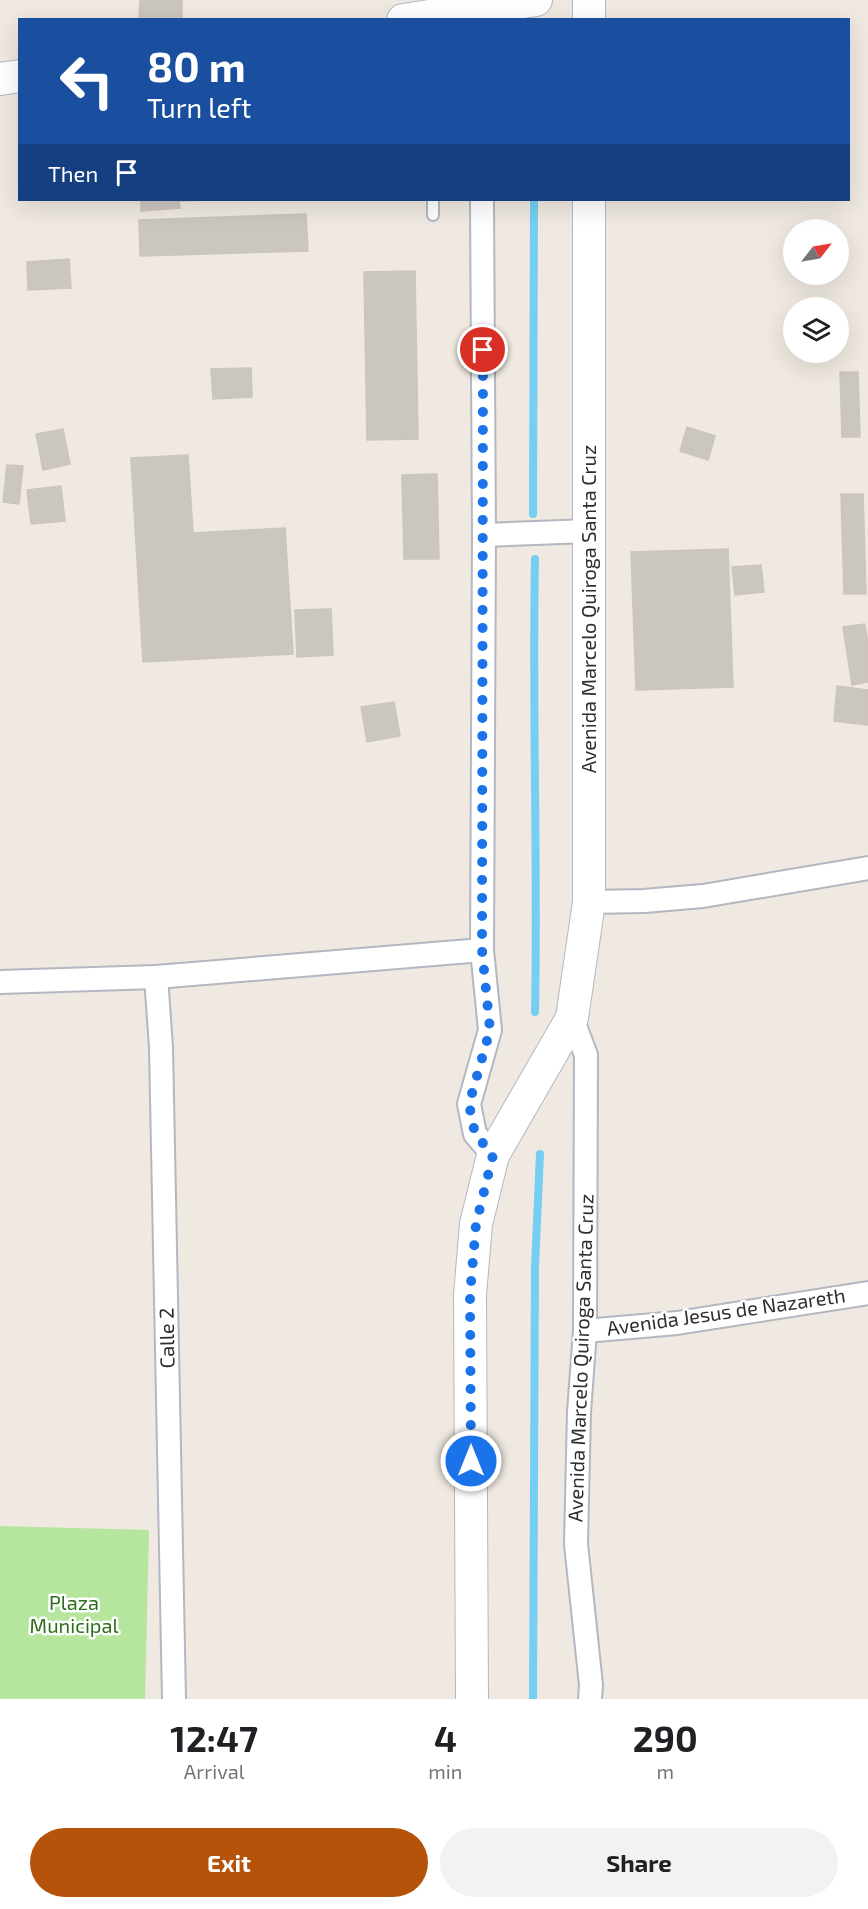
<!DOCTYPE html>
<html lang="en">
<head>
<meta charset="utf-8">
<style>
	body { margin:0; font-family:"Exo 2",sans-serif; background:#f2f2f2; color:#202124; height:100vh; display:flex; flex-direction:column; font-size:22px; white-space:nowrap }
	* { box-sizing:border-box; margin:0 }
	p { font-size:20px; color:#757577 }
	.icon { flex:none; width:33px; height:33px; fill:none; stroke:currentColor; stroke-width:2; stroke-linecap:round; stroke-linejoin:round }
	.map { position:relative; height:1699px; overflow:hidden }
	.panel { display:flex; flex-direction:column; background:#fff; flex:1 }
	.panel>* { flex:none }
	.banner { position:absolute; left:18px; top:18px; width:832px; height:183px; border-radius:0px; box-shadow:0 6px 24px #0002; background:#1a4fa0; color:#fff; overflow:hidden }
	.needle { width:39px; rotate:59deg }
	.controls { position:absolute; left:783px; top:219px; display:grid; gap:12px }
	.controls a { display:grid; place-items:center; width:66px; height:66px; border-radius:50%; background:#fff; box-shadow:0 6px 24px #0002; font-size:30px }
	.pin { position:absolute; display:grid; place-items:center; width:51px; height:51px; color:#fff; margin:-26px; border:3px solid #fff; border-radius:50%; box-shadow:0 2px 6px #0007 }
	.me { position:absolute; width:66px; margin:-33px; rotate:0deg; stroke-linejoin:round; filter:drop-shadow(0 0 4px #0008) }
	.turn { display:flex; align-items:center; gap:21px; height:126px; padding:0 30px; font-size:27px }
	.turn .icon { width:78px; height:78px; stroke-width:2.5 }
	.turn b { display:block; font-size:42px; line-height:51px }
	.then { display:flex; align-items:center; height:57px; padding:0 30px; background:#0003; gap:12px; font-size:22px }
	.eta { display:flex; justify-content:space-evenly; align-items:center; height:102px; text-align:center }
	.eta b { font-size:36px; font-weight:700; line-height:42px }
	.primary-button { display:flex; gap:12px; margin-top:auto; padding:12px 30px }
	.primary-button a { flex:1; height:69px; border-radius:36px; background:#b45309; color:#fff; font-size:24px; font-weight:700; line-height:69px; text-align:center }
	.primary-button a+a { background:#f2f2f2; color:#202124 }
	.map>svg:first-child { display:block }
</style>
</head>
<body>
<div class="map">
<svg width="868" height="1699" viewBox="0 0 868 1699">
	<rect width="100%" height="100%" fill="#efe9e1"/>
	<polygon fill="#b6e59e" points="0,1526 149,1530 145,1699 0,1699"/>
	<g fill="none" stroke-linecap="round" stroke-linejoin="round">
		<g stroke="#75cff0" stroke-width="8">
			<polyline points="533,514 534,200"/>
			<path d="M535,559C532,710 538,861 535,1012"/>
			<polyline points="533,1699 535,1266 540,1154"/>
		</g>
	</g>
	<g fill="#cbc7bf" stroke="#cbc5ba" stroke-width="1.5">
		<polygon points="140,0 182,0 182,20 139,19"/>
		<polygon points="141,200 202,200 179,201 180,208 141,211"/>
		<polygon points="306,214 308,251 140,256 139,220"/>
		<polygon points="69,259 71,288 28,290 27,262"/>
		<polygon points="415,271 418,439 367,440 364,272"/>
		<polygon points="251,368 252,397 213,399 211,369"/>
		<polygon points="840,372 858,372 860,437 842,437"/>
		<polygon points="687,427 715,436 708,460 680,451"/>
		<polygon points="63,429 70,464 43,470 36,434"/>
		<polygon points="188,455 193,533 285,528 293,654 143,662 131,458"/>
		<polygon points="7,465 23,466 19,504 3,502"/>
		<polygon points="437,474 439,559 404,559 402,475"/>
		<polygon points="61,486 65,521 31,524 27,490"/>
		<polygon points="841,494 863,494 866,594 844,594"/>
		<polygon points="728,549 733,687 636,690 631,552"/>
		<polygon points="761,565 764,592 735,595 732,567"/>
		<polygon points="331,609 333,655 297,657 295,610"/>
		<polygon points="865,624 868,644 868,682 852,685 843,627"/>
		<polygon points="837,686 868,690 868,725 834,721"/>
		<polygon points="394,702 400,736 367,742 361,707"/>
	</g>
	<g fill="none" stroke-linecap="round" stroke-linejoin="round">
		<g stroke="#b4b7c1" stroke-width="14">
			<polyline id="lane" points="433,200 433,215"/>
		</g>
		<g stroke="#b4b7c1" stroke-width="26">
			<g id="street">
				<polyline points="482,200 484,535 482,950 490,1030 469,1104 475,1134 493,1155"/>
				<polyline points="484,535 589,531"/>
				<polyline points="589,902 644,901 703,896 868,868"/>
				<polyline points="156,977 161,1047 174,1699"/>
				<polyline points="0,982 156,977 482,950"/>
				<polyline points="572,1018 586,1055 585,1331 579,1412 576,1544 591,1685 590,1699"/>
				<polyline points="585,1331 677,1323 868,1293"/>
			</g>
		</g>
		<g stroke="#b4b7c1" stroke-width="34">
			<g id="secondary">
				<polyline points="589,0 589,20"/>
				<polyline points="403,20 536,0"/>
				<polyline points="0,79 20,76"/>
				<polyline points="472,1699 470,1295 476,1224 493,1155 572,1018 589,902 589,200"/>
			</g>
		</g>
		<use href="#lane" stroke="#fff" stroke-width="10"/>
		<use href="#street" stroke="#fff" stroke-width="22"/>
		<use href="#secondary" stroke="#fff" stroke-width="32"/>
	</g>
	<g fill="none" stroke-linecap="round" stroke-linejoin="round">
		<polyline stroke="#1a73e8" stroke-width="10" stroke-dasharray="0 18" points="471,1461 470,1295 476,1224 493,1155 475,1134 469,1104 490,1030 482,950 483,350"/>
	</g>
	<g text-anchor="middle" stroke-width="5" stroke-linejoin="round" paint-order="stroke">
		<g font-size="20" fill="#2e2e2e" stroke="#fff">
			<text transform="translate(589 609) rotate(-90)" y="7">Avenida Marcelo Quiroga Santa Cruz</text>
			<text transform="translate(726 1312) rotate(-8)" y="7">Avenida Jesus de Nazareth</text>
			<text transform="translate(167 1338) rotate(-91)" y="7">Calle 2</text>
			<text transform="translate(581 1358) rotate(-88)" y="7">Avenida Marcelo Quiroga Santa Cruz</text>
		</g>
		<g font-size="20" fill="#2c6e1b" stroke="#fff">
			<text x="74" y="1610">Plaza<tspan x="74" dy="23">Municipal</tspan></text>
		</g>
	</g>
</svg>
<div class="controls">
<a><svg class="needle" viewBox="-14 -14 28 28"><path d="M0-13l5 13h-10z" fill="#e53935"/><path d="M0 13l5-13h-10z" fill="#757577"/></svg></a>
<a><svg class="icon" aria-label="layers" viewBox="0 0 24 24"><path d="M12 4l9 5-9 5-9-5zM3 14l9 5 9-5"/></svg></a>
</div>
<div class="pin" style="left:483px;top:350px;background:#d93025"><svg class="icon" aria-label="arrive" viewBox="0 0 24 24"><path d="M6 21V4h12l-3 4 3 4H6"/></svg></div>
<svg class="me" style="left:471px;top:1461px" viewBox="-20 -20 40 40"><circle r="17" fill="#1a73e8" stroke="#fff" stroke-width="3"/><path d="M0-11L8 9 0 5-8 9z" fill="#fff"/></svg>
<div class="banner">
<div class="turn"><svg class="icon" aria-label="left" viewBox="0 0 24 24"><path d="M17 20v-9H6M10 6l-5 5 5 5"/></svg><div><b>80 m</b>Turn left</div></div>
<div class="then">Then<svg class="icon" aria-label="arrive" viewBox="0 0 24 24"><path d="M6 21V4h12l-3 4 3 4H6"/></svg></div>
</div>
</div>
<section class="panel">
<div class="eta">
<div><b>12:47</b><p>Arrival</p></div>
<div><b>4</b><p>min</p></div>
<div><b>290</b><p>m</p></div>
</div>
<div class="primary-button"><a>Exit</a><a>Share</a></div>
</section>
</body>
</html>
